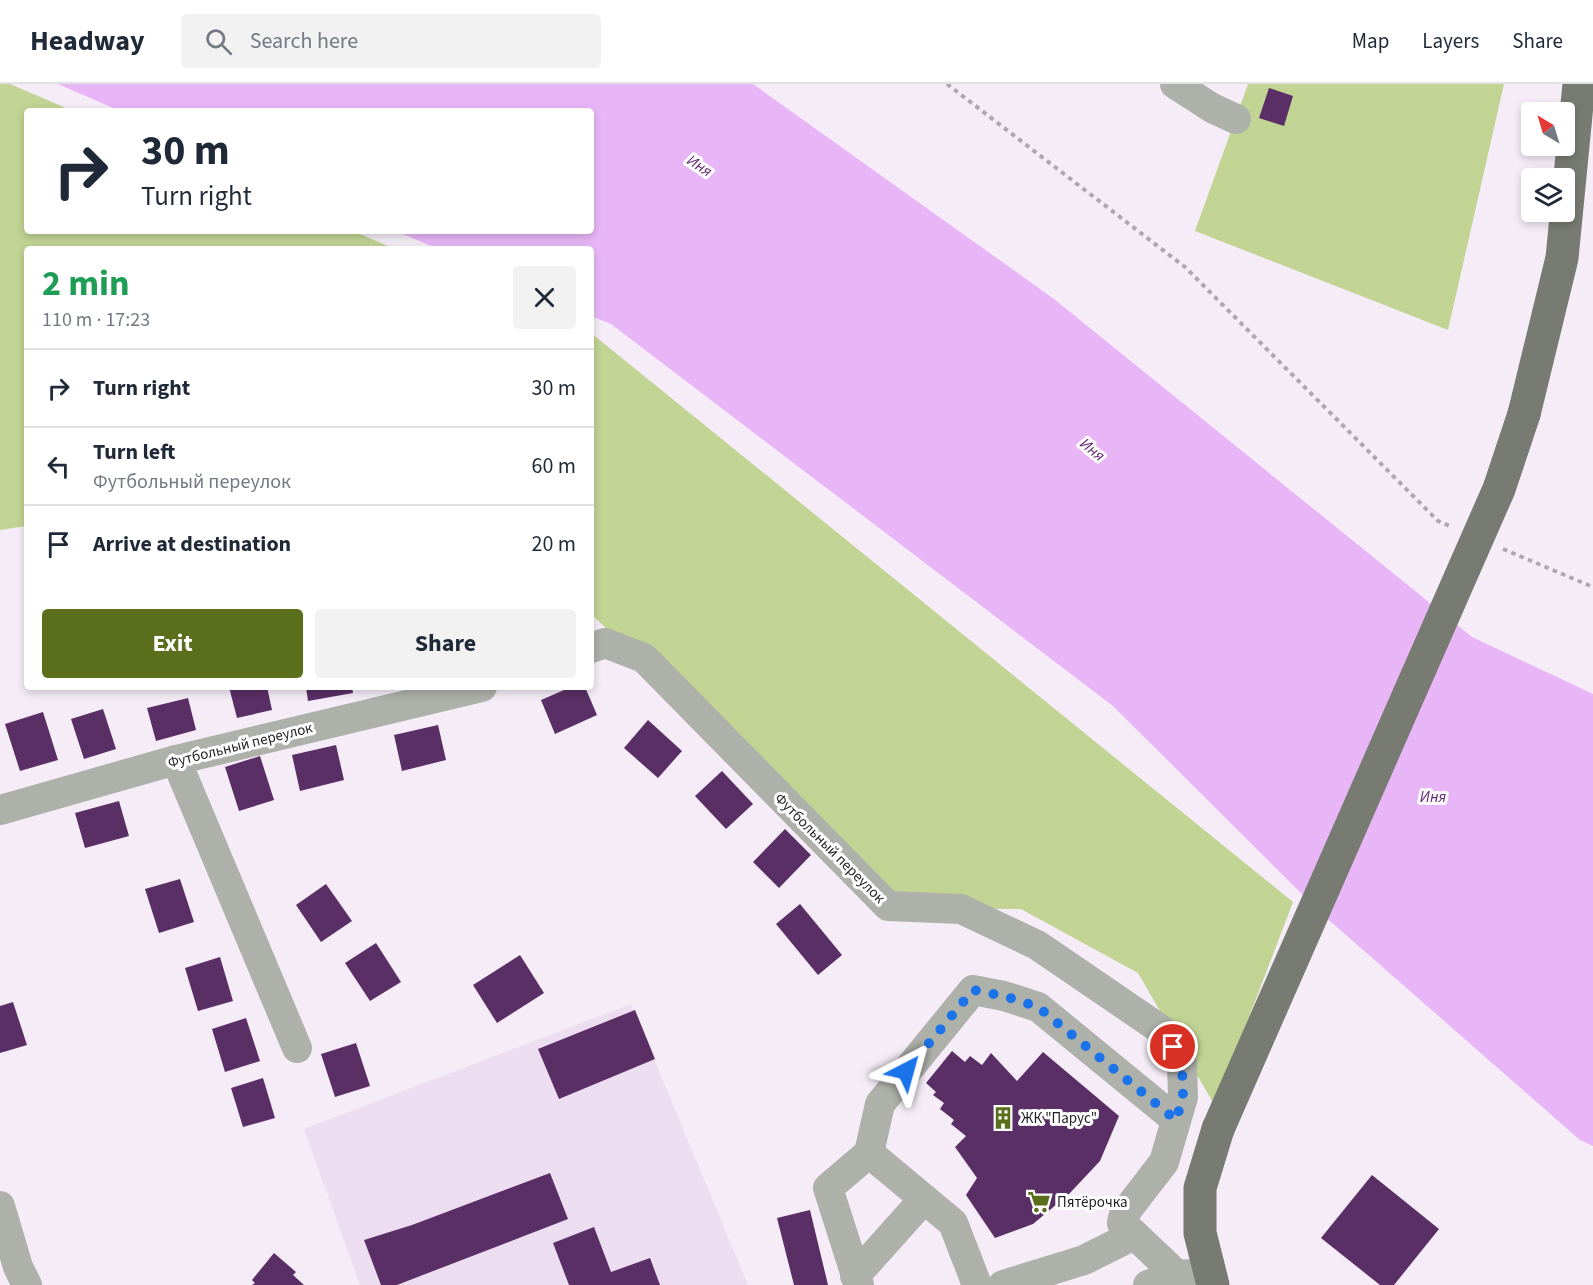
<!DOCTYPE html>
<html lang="en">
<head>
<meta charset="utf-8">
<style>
	body { margin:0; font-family:"Source Sans 3",sans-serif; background:#f2f2f3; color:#1f2937; height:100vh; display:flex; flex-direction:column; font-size:22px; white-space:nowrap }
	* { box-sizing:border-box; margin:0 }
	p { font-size:20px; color:#747a83 }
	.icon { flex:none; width:33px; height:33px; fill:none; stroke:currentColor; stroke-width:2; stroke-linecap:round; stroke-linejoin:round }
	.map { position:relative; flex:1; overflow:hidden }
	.panel { position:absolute; left:24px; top:162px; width:570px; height:444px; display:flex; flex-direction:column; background:#fff; border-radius:6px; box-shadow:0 3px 9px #0003 }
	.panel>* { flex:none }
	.top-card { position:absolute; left:24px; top:24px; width:570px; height:126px; border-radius:6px; box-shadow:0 3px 9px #0003; background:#fff; color:#1f2937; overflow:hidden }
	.needle { width:39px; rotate:322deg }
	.fabs { position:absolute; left:1521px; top:18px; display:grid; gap:12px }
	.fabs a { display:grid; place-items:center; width:54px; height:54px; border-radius:6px; background:#fff; box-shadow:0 3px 9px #0003; font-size:30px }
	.pin { position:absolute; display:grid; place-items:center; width:51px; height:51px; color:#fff; margin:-26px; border:3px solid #fff; border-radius:50%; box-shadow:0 2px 6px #0007 }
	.me { position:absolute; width:66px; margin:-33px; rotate:39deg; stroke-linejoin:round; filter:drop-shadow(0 0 4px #0008) }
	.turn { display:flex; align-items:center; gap:21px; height:126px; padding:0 18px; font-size:27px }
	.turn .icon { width:78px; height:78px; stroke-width:2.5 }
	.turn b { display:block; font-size:42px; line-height:51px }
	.round { display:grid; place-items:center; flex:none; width:63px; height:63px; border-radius:6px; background:#f2f2f3 }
	.head { display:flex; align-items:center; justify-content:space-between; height:102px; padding:0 18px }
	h1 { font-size:36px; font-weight:700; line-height:45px; color:#1e9e55 }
	.button { display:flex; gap:12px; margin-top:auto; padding:12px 18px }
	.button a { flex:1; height:69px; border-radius:6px; background:#5b6e1b; color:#fff; font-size:24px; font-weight:700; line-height:69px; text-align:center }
	.button a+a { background:#f2f2f3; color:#1f2937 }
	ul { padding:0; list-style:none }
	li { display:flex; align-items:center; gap:18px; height:78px; padding:0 18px; border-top:2px solid #e0e1e3 }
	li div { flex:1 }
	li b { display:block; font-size:22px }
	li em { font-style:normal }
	header { display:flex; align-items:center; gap:36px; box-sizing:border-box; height:84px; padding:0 30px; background:#fff; border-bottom:2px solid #e0e1e3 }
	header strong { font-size:28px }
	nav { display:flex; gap:33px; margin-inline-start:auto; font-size:21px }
	.search { width:420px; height:54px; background:#f2f2f3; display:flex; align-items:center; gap:15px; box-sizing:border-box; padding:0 21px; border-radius:6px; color:#747a83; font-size:22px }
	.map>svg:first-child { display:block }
</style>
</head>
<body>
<header>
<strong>Headway</strong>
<div class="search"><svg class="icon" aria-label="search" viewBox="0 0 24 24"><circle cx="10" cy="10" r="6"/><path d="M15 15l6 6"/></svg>Search here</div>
<nav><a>Map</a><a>Layers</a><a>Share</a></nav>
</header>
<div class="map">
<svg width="1593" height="1201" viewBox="0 0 1593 1201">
	<rect width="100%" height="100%" fill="#f5ecf7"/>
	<polygon fill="#ecdef0" points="631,920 748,1201 360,1201 304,1045"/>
	<g fill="#c1d494">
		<polygon points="0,0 10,0 73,27 27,27 27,147 353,147 395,165 27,165 27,442 0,446"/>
		<polygon points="1248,0 1504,0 1448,246 1195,147"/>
		<polygon points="591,249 1293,818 1215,1022 1138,889 1021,825 904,824 591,530"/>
	</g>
	<polygon fill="#e8b6f7" points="58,0 753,0 1054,215 1472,553 1593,610 1593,1062 1580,1056 1322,830 1113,622 611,240 591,232 591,165 438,165 396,147 591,147 591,27 120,27"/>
	<g fill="#5a2f66">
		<polygon points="1269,4 1293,12 1284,42 1259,34"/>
		<polygon points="229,603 267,603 272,626 237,634"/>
		<polygon points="306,603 352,603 353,609 308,617"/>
		<polygon points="571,603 585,603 597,631 555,650 541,616"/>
		<polygon points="188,614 196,646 156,657 147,624"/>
		<polygon points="103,625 116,665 84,675 71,635"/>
		<polygon points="43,628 58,676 20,687 5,640"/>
		<polygon points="648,636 682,667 658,694 624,664"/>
		<polygon points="438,641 446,676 402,687 394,651"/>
		<polygon points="336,661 344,696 300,707 292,671"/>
		<polygon points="260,672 274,716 239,727 225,683"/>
		<polygon points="722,687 753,720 726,745 695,712"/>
		<polygon points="119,717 129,752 85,764 75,729"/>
		<polygon points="785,745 811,771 779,804 753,778"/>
		<polygon points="180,795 194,838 159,849 145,805"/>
		<polygon points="326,800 352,837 321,858 296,821"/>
		<polygon points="800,820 842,871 818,891 776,840"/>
		<polygon points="376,859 401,898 370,917 345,879"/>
		<polygon points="520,871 544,909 497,939 473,901"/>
		<polygon points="220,873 233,917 198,927 185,884"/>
		<polygon points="13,918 27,961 0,969 0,922"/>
		<polygon points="635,926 655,975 559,1015 538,965"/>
		<polygon points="246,934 260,977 225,988 212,945"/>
		<polygon points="356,959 370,1002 335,1013 321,970"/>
		<polygon points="952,967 965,978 970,972 982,981 991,969 1017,997 1043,968 1119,1032 1100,1077 1069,1110 1033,1140 995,1154 966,1111 977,1094 955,1063 966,1052 951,1040 954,1036 940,1025 944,1019 933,1011 936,1008 926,999"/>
		<polygon points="263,994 275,1034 243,1043 231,1004"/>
		<polygon points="550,1089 568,1135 397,1201 381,1201 364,1156 412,1141"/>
		<polygon points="1372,1091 1439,1145 1394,1201 1380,1201 1321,1154"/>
		<polygon points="810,1126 828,1201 794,1201 777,1134"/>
		<polygon points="594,1143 611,1188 650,1174 660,1201 569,1201 553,1159"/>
		<polygon points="274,1169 296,1188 293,1191 304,1201 252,1201 255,1199 252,1196"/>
	</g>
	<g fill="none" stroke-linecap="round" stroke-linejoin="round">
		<g stroke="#aea7b0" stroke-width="4" stroke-dasharray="4.5 4.5" stroke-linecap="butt">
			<polyline points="947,0 1185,183 1438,437 1452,443"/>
			<polyline points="1503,465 1593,503"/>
		</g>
		<g stroke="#aeb0aa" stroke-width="30">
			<polyline points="1175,0 1212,24 1236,35"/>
			<polyline points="591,564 605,559 644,574 888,822 961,825 1037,861 1163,947 1182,980 1183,1013 1164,1078 1124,1130 1122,1139 1177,1191"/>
			<polyline points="176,676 297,964"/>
			<polyline points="0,726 176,676 482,603"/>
			<polyline points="869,1069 880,1020 973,906 1004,912 1038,923 1176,1036"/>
			<polyline points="0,1122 18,1183 27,1201"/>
			<polyline points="855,1192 924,1115"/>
			<polyline points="859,1201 828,1104 869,1069 953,1139 977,1201"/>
			<polyline points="1003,1201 1084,1176 1134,1151"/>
			<polyline points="1148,1201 1177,1191 1194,1190"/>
		</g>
		<g stroke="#777b71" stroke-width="33">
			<polyline points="1524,330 1562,174 1579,0"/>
			<polyline points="1213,1201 1200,1149 1200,1104 1218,1045"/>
		</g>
		<polyline stroke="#777b71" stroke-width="33" points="1218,1045 1499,405 1524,330"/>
	</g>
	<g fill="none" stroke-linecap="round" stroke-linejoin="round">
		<polyline stroke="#1a73e8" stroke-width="10" stroke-dasharray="0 18" points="906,987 973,906 1004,912 1038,923 1176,1036 1183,1013 1182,980 1173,963"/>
	</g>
	<defs>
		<g id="building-bare" transform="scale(1.8)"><path d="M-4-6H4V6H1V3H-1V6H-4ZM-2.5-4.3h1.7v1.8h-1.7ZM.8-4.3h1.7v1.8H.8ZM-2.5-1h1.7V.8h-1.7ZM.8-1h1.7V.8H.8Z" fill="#5b6e1b" stroke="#fff" stroke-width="2.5" paint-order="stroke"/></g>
		<g id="supermarket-bare" transform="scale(1.8)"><path d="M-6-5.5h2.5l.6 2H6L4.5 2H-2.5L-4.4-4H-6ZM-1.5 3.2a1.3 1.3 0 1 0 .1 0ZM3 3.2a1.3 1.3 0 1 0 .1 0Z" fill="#5b6e1b" stroke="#fff" stroke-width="2.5" paint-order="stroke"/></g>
	</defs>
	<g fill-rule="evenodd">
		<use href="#building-bare" x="1003" y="1034"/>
		<use href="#supermarket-bare" x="1039" y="1118"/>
	</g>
	<g text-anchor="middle" stroke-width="6" stroke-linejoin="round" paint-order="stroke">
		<g font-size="15" fill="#211e22" stroke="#fff">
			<text transform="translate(240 661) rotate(-14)" y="5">Футбольный переулок</text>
			<text transform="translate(830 764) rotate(45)" y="5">Футбольный переулок</text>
		</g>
		<g font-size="15" fill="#211e22" stroke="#fff" text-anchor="start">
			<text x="1021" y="1039">ЖК "Парус"</text>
			<text x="1057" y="1123">Пятёрочка</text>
		</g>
		<g font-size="16" font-style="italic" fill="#652a74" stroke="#fff">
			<text transform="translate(700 81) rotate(33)" y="6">Иня</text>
			<text transform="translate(1093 365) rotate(39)" y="6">Иня</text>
			<text x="1433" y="718">Иня</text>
		</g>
	</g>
</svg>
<div class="fabs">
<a><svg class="needle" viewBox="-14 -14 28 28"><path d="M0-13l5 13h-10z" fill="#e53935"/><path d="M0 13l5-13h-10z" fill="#747a83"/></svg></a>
<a><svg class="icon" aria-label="layers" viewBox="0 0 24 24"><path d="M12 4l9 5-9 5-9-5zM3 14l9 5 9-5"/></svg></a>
</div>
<div class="pin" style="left:1173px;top:963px;background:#d93025"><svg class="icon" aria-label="arrive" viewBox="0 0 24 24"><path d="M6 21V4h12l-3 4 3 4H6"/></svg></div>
<svg class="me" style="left:906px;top:987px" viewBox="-20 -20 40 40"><path d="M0-17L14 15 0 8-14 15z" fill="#1a73e8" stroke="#fff" stroke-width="4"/></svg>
<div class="top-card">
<div class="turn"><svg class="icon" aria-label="right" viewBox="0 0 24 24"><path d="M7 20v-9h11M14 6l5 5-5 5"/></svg><div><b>30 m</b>Turn right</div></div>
</div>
<section class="panel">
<div class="head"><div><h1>2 min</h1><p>110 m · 17:23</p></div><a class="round"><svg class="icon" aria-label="close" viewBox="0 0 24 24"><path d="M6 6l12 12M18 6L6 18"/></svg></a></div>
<ul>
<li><svg class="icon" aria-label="right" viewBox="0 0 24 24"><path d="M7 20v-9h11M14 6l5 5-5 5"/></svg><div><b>Turn right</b></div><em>30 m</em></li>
<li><svg class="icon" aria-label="left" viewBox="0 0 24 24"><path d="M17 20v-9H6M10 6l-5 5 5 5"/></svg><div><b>Turn left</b><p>Футбольный переулок</p></div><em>60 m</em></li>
<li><svg class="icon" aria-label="arrive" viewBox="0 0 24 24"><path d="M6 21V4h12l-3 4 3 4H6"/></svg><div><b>Arrive at destination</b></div><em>20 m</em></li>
</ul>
<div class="button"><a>Exit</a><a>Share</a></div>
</section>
</div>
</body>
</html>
